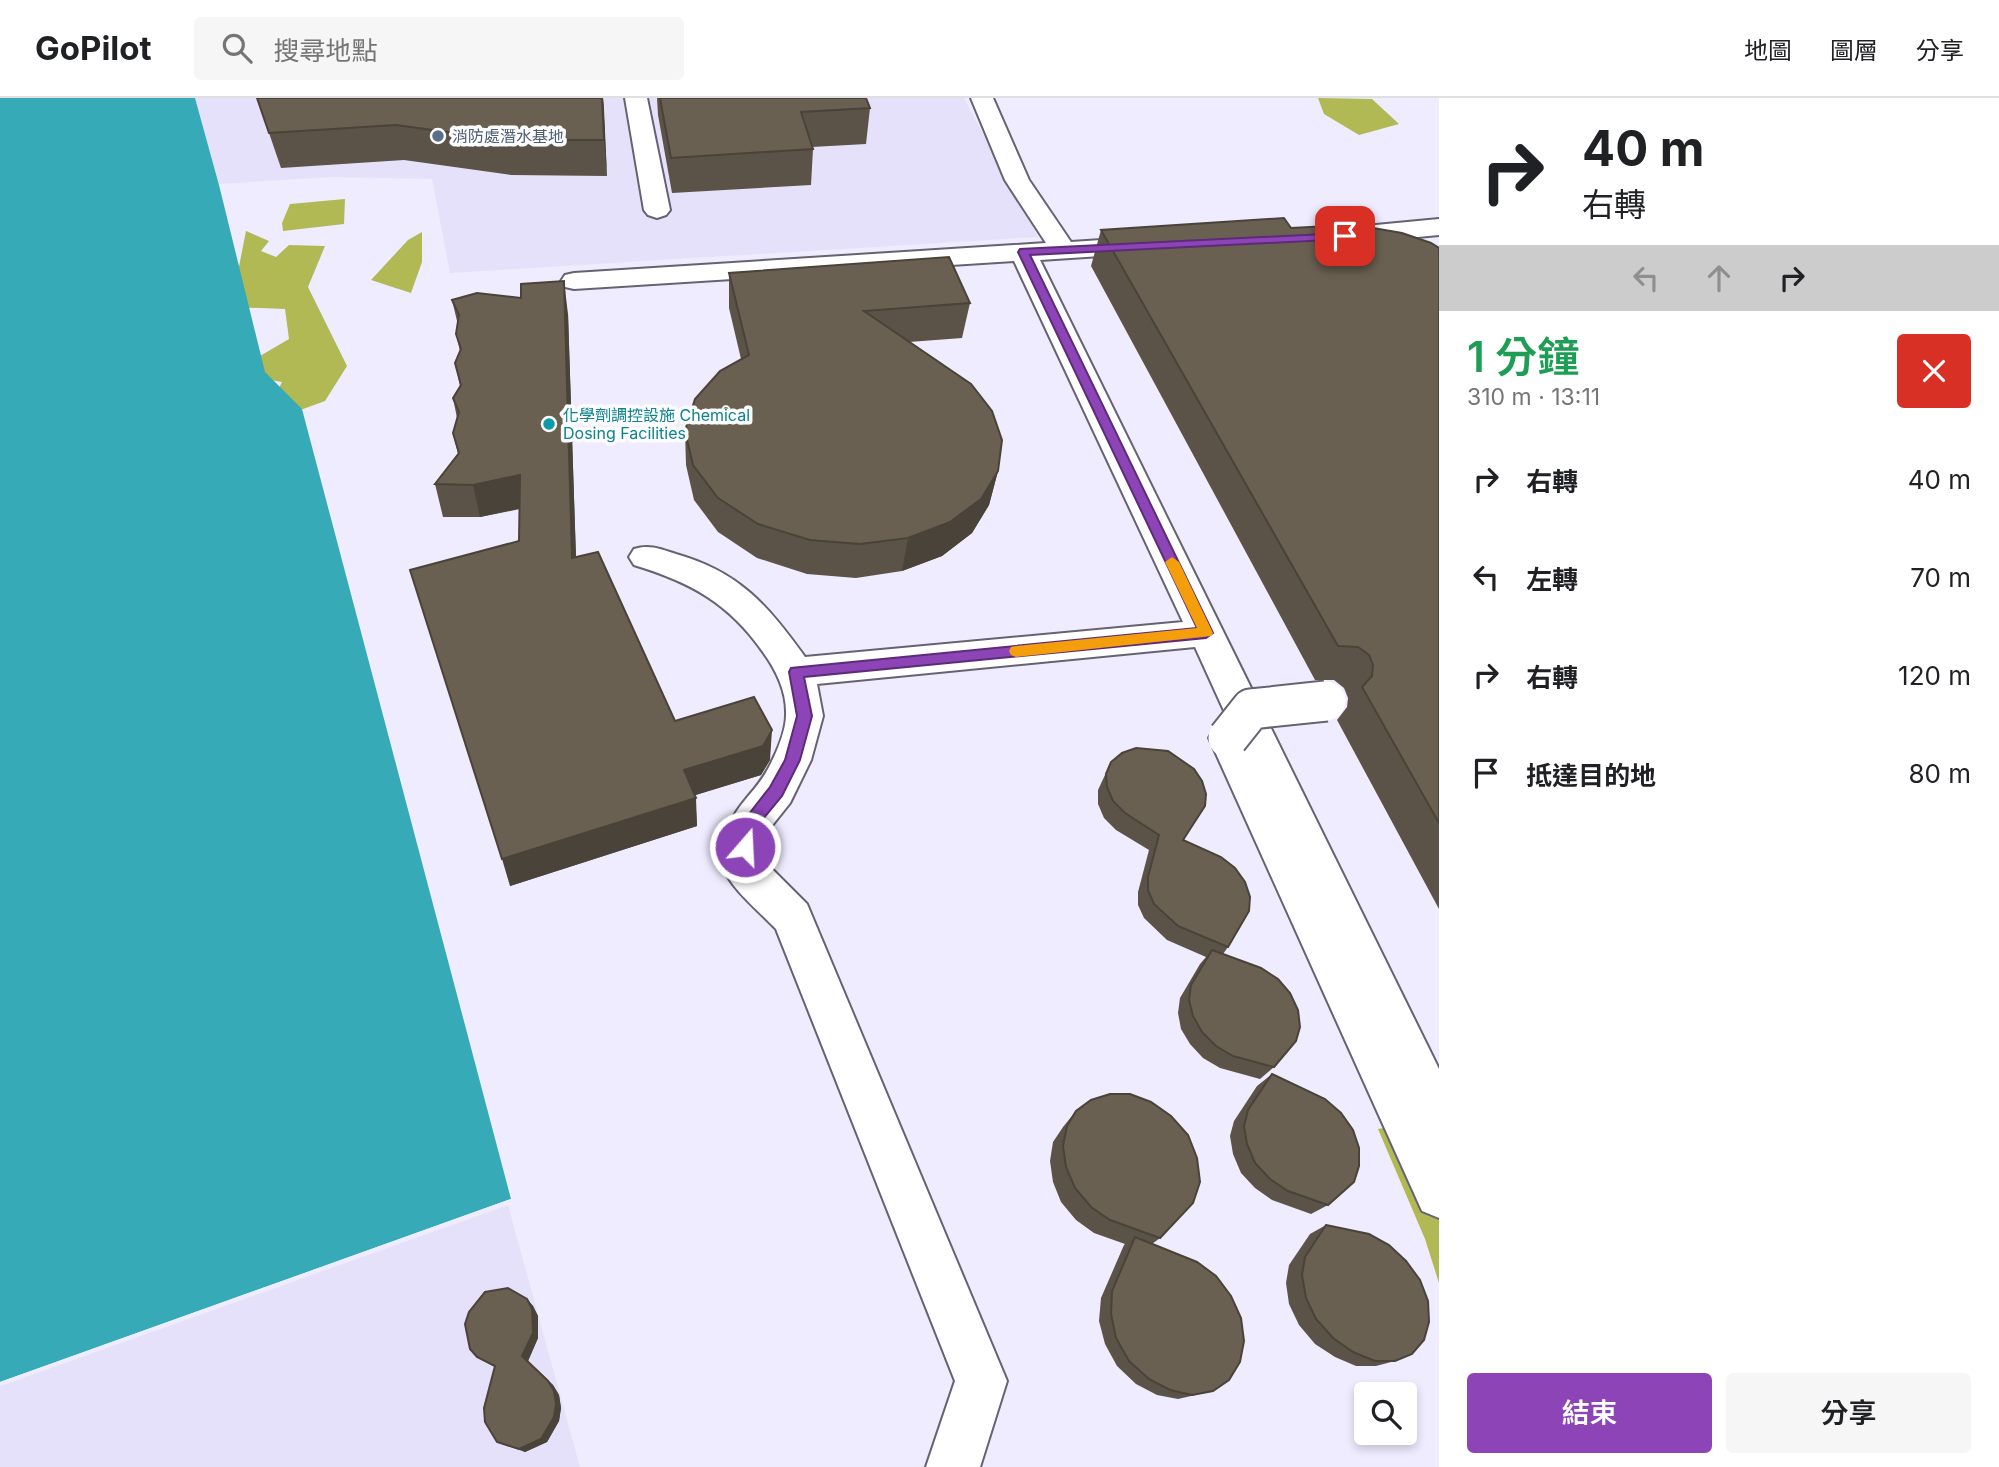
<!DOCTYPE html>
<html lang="zh-TW">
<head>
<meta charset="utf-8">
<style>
	body { margin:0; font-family:Inter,"Noto Sans TC",sans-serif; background:#f6f6f6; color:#202124; height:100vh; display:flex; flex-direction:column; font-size:26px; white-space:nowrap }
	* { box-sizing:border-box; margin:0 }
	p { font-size:23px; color:#757577 }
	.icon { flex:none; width:38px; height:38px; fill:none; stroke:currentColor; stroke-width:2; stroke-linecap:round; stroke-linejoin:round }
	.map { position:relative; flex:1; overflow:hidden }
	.details { display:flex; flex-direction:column; background:#fff; width:560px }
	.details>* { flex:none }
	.hud { background:#fff; color:#202124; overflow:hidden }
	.buttons { position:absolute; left:1354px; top:1284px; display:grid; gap:14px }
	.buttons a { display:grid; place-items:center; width:63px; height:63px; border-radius:7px; background:#fff; box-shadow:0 4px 10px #0003; font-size:35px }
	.pin { position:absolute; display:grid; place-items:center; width:60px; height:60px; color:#fff; margin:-30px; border-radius:14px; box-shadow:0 4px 10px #0006 }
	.me { position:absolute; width:77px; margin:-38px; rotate:19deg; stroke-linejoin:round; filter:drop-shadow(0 0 5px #0008) }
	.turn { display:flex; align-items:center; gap:24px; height:147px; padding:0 28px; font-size:32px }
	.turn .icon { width:91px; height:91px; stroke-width:2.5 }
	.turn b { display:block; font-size:49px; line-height:60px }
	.lanes { display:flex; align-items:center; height:66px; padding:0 28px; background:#0003; justify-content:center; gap:35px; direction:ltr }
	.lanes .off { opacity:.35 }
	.round { display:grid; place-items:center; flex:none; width:74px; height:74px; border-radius:7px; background:#f6f6f6 }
	.headline { display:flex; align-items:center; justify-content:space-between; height:119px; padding:0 28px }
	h1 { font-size:42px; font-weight:600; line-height:52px; color:#1e9e55 }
	.button { display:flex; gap:14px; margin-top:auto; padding:14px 28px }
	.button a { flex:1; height:80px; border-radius:7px; background:#8d44b7; color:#fff; font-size:28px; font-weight:600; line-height:80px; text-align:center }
	.button a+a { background:#f6f6f6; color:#202124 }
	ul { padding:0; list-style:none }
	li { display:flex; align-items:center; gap:21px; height:98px; padding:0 28px }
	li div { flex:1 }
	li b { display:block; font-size:26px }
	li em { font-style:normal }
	header { display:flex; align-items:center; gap:42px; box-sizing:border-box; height:98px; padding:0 35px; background:#fff; border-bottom:2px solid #e0e0e0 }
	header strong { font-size:33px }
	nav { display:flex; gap:38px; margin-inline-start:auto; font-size:24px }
	.search { width:490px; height:63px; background:#f6f6f6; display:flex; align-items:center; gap:18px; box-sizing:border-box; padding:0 24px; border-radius:7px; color:#757577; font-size:26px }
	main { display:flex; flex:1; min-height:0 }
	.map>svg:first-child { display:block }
</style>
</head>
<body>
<header>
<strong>GoPilot</strong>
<div class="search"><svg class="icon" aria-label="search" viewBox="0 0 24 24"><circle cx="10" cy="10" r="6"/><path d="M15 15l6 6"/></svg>搜尋地點</div>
<nav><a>地圖</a><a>圖層</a><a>分享</a></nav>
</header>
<main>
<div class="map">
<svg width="1439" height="1369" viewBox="0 0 1439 1369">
	<rect width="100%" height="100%" fill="#efecff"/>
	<g fill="#e6e1fb">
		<polygon points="195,0 964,0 1038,139 450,175 432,81 331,79 219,86"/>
		<polygon points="508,1107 580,1369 0,1369 0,1288"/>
	</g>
	<g fill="#b0b953">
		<polygon points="1318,0 1372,1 1399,26 1359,37 1324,16"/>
		<polygon points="345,101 344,126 283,133 282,125 290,106"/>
		<polygon points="246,133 269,143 261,153 276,159 289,147 325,148 308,189 347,268 325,303 284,318 274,300 282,284 258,280 248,265 289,241 285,211 231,209"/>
		<polygon points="422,134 422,164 411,195 371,182 408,142"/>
		<polygon points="1414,1024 1439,1060 1439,1185 1425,1141 1378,1031"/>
	</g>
	<polygon fill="#36aab6" points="0,0 195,0 219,87 265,274 302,311 511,1101 0,1284"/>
	<polygon fill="#efecff" points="511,1101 512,1105 0,1288 0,1284"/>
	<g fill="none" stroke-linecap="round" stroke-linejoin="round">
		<g stroke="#666272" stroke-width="4">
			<g id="minor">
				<polygon points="625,0 647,0 670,112 666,117 657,120 648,117 644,112"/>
				<path d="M971,0H993L1029,82L1071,144L1147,139L1156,141L1160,147L1156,153L1147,155L1040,162L1439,971V1120L1422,1113L1209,640L1215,629L1230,626L1195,549L817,586L823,618L811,662L790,705L766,735L764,763L807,806L1007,1283L980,1369H926L955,1283L776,831C762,816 729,789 724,770C723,764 725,756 725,749C728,707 756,699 772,663C778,651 786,631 786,617C787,594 776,572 763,554C729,505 690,484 634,467L629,459L634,451C649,446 661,451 676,456C740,474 768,508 805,559L1183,524L1014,163L574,191L565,189L561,183L565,177L574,175L1046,145L1005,82Z"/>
				<polygon points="1439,121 1439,137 1344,146 1335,143 1331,138 1335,133 1344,130"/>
			</g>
		</g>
		<use href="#minor" fill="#fff" fill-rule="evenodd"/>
		<g stroke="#666272" stroke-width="43" stroke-linecap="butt">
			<polyline id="minor-bridge" points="1228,640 1251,611 1326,603"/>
		</g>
		<use href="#minor-bridge" stroke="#fff" stroke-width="39"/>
	</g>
	<g fill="#5b5347">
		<polygon points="257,0 603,0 607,78 511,77 404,62 281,70"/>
		<polygon points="657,0 866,0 870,10 866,46 812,49 813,51 811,87 672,95 658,17"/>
		<polygon points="1291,130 1439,150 1439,811 1337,622 1347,609 1348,600 1344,590 1334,582 1315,582 1091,168 1101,132"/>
		<polygon points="729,175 970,205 962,240 909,244 998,373 989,407 972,435 942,458 902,473 856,480 807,476 757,460 718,434 694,402 686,367 685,333 741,261 729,210"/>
		<polygon points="452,202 568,216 576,459 675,623 770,662 761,677 695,697 697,728 510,788 520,411 480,419 443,419 435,386 458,356 453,335 457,320 453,300 460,288 455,265 460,253 456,236 458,227"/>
		<polygon points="1111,664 1183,742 1228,849 1223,856 1274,969 1260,981 1220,970 1203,960 1190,946 1181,931 1178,915 1180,900 1200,866 1206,859 1167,842 1144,820 1138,807 1138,794 1149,752 1116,732 1104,720 1098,706 1098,692"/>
		<polygon points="1272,976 1328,1107 1311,1116 1272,1102 1255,1090 1241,1075 1233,1056 1230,1038 1234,1023 1257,988"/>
		<polygon points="1076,1013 1160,1140 1152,1146 1213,1293 1178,1301 1157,1297 1136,1286 1117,1268 1105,1246 1099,1223 1101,1200 1124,1147 1125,1146 1094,1135 1076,1122 1061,1104 1053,1084 1050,1063 1053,1044 1063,1029"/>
		<polygon points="1326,1127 1395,1263 1376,1268 1356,1268 1335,1259 1315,1246 1299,1227 1289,1206 1286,1185 1289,1167 1310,1136"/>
		<polygon points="527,1201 533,1208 538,1218 538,1240 528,1263 553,1287 559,1297 561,1310 559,1323 547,1344 525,1354 497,1344 495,1269 477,1259"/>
	</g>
	<g fill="#4a4339">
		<polygon points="602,0 603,0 604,11 607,78 604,42"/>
		<polygon points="564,183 568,216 577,492 572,460"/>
		<polygon points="998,373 989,407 972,435 942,458 902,473 908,440"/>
		<polygon points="520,377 526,409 480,419 473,387"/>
		<polygon points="772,632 770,662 761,677 686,700 684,672"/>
		<polygon points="696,700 697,728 510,788 502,761"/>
		<polygon points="527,1201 533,1208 538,1218 538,1240 528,1263 553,1287 559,1297 561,1310 559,1323 547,1344 525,1354 519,1351 522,1258"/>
	</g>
	<g fill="#6a6052" stroke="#4a4339" stroke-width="2">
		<polygon points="257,0 602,0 604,42 506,42 396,27 269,35"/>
		<polygon points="660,0 866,0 870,10 801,14 813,51 671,60"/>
		<polygon points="1284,120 1291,130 1348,127 1373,130 1402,135 1431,145 1439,150 1439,725 1362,589 1372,578 1373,567 1369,557 1358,549 1338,548 1101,132"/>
		<polygon points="949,159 970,205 864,213 971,286 992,313 1002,342 998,373 981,401 950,424 908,440 860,446 810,442 758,426 718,400 693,367 685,333 695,301 720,273 749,257 729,175"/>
		<polygon points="564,183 572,460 598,454 675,623 754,599 772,632 763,648 684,672 696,700 502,761 410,472 519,443 520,377 473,387 435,386 459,355 453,335 459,314 453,300 461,287 455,265 461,251 456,236 459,217 452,202 477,195 521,200 521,186"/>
		<polygon points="1136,650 1168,653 1194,671 1202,683 1206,696 1205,708 1183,742 1221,759 1235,770 1245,784 1250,799 1249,813 1228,849 1178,828 1154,806 1148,792 1148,779 1159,737 1125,715 1113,703 1107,689 1106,676 1111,664 1122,655"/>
		<polygon points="1212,852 1261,870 1278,881 1290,895 1298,912 1300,929 1296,943 1274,969 1233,958 1216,948 1202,934 1193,918 1189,902 1191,887"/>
		<polygon points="1272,976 1325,1001 1341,1015 1353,1032 1359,1050 1359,1068 1354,1084 1328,1107 1288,1093 1270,1081 1255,1065 1247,1046 1244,1028 1248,1012"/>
		<polygon points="1110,996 1130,996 1151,1004 1171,1018 1188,1037 1197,1060 1200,1084 1193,1105 1160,1140 1110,1122 1091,1109 1075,1090 1066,1069 1063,1048 1067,1028 1076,1013 1091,1002"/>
		<polygon points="1326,1127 1369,1136 1389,1147 1406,1163 1420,1182 1428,1203 1429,1224 1424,1242 1412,1256 1395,1263 1375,1263 1353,1254 1333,1240 1316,1221 1306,1200 1302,1177 1305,1159"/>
		<polygon points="1135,1139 1197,1164 1216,1178 1231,1198 1241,1220 1244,1243 1240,1264 1229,1282 1213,1293 1192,1297 1170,1292 1149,1281 1129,1263 1116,1240 1111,1216 1112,1193"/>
		<polygon points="508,1190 527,1201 532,1211 533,1235 522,1258 548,1283 554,1293 556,1306 554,1319 541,1341 519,1351 497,1344 485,1324 484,1310 495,1268 477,1259 470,1251 465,1226 469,1214 485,1194"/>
	</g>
	<polygon fill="#8d44b7" stroke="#5c2c77" stroke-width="2" points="1345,135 1349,136 1349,141 1030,157 1213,535 1206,540 804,579 812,618 800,662 782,698 754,732 751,754 739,754 737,749 738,730 770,689 785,662 797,618 789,574 791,570 1197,530 1018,154 1020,151"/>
	<polygon fill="#f59e0b" points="1172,459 1179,464 1213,535 1211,538 1016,559 1011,557 1009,553 1011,549 1016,548 1197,530 1165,464"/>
	<circle fill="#5c6f8a" stroke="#fcfcfc" stroke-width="2.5" cx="438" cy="38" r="7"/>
	<circle fill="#0f9aa8" stroke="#fcfcfc" stroke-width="2.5" cx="549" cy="326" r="7"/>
	<g text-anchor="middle" stroke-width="7" stroke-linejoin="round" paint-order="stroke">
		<g font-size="16" fill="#4e5e75" stroke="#fcfcfc" text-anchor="start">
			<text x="452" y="44">消防處潛水基地</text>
		</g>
		<g font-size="16" fill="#0d838f" stroke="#fcfcfc" text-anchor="start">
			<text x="563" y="323">化學劑調控設施 Chemical<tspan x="563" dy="18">Dosing Facilities</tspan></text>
		</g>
	</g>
</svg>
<div class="buttons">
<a><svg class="icon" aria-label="search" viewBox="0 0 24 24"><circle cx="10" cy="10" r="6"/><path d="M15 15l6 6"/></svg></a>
</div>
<div class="pin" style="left:1345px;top:138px;background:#d93025"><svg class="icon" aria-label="arrive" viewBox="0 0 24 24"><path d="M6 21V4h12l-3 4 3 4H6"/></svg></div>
<svg class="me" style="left:745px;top:749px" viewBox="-20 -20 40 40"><circle r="17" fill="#8d44b7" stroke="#fff" stroke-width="3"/><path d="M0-11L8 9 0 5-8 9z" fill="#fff"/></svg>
</div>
<section class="details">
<div class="hud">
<div class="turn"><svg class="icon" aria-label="right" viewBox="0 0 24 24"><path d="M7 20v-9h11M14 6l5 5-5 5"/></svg><div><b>40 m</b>右轉</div></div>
<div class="lanes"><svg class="icon off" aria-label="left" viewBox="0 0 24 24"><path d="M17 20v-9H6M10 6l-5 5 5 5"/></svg><svg class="icon off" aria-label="ahead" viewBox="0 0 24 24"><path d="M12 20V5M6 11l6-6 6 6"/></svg><svg class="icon" aria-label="right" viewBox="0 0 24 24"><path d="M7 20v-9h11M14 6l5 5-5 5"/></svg></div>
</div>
<div class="headline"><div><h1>1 分鐘</h1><p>310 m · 13:11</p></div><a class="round" style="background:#d93025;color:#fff"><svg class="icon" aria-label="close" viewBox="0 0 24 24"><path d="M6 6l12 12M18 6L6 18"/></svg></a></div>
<ul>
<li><svg class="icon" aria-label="right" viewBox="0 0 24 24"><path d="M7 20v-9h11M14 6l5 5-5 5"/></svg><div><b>右轉</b></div><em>40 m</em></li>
<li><svg class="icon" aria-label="left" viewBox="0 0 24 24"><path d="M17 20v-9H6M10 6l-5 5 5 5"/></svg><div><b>左轉</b></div><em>70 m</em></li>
<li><svg class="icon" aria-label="right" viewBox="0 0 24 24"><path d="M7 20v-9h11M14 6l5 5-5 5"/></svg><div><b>右轉</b></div><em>120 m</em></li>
<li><svg class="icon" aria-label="arrive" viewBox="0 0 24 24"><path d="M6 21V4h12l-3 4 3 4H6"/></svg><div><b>抵達目的地</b></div><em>80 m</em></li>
</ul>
<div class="button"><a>結束</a><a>分享</a></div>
</section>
</main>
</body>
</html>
